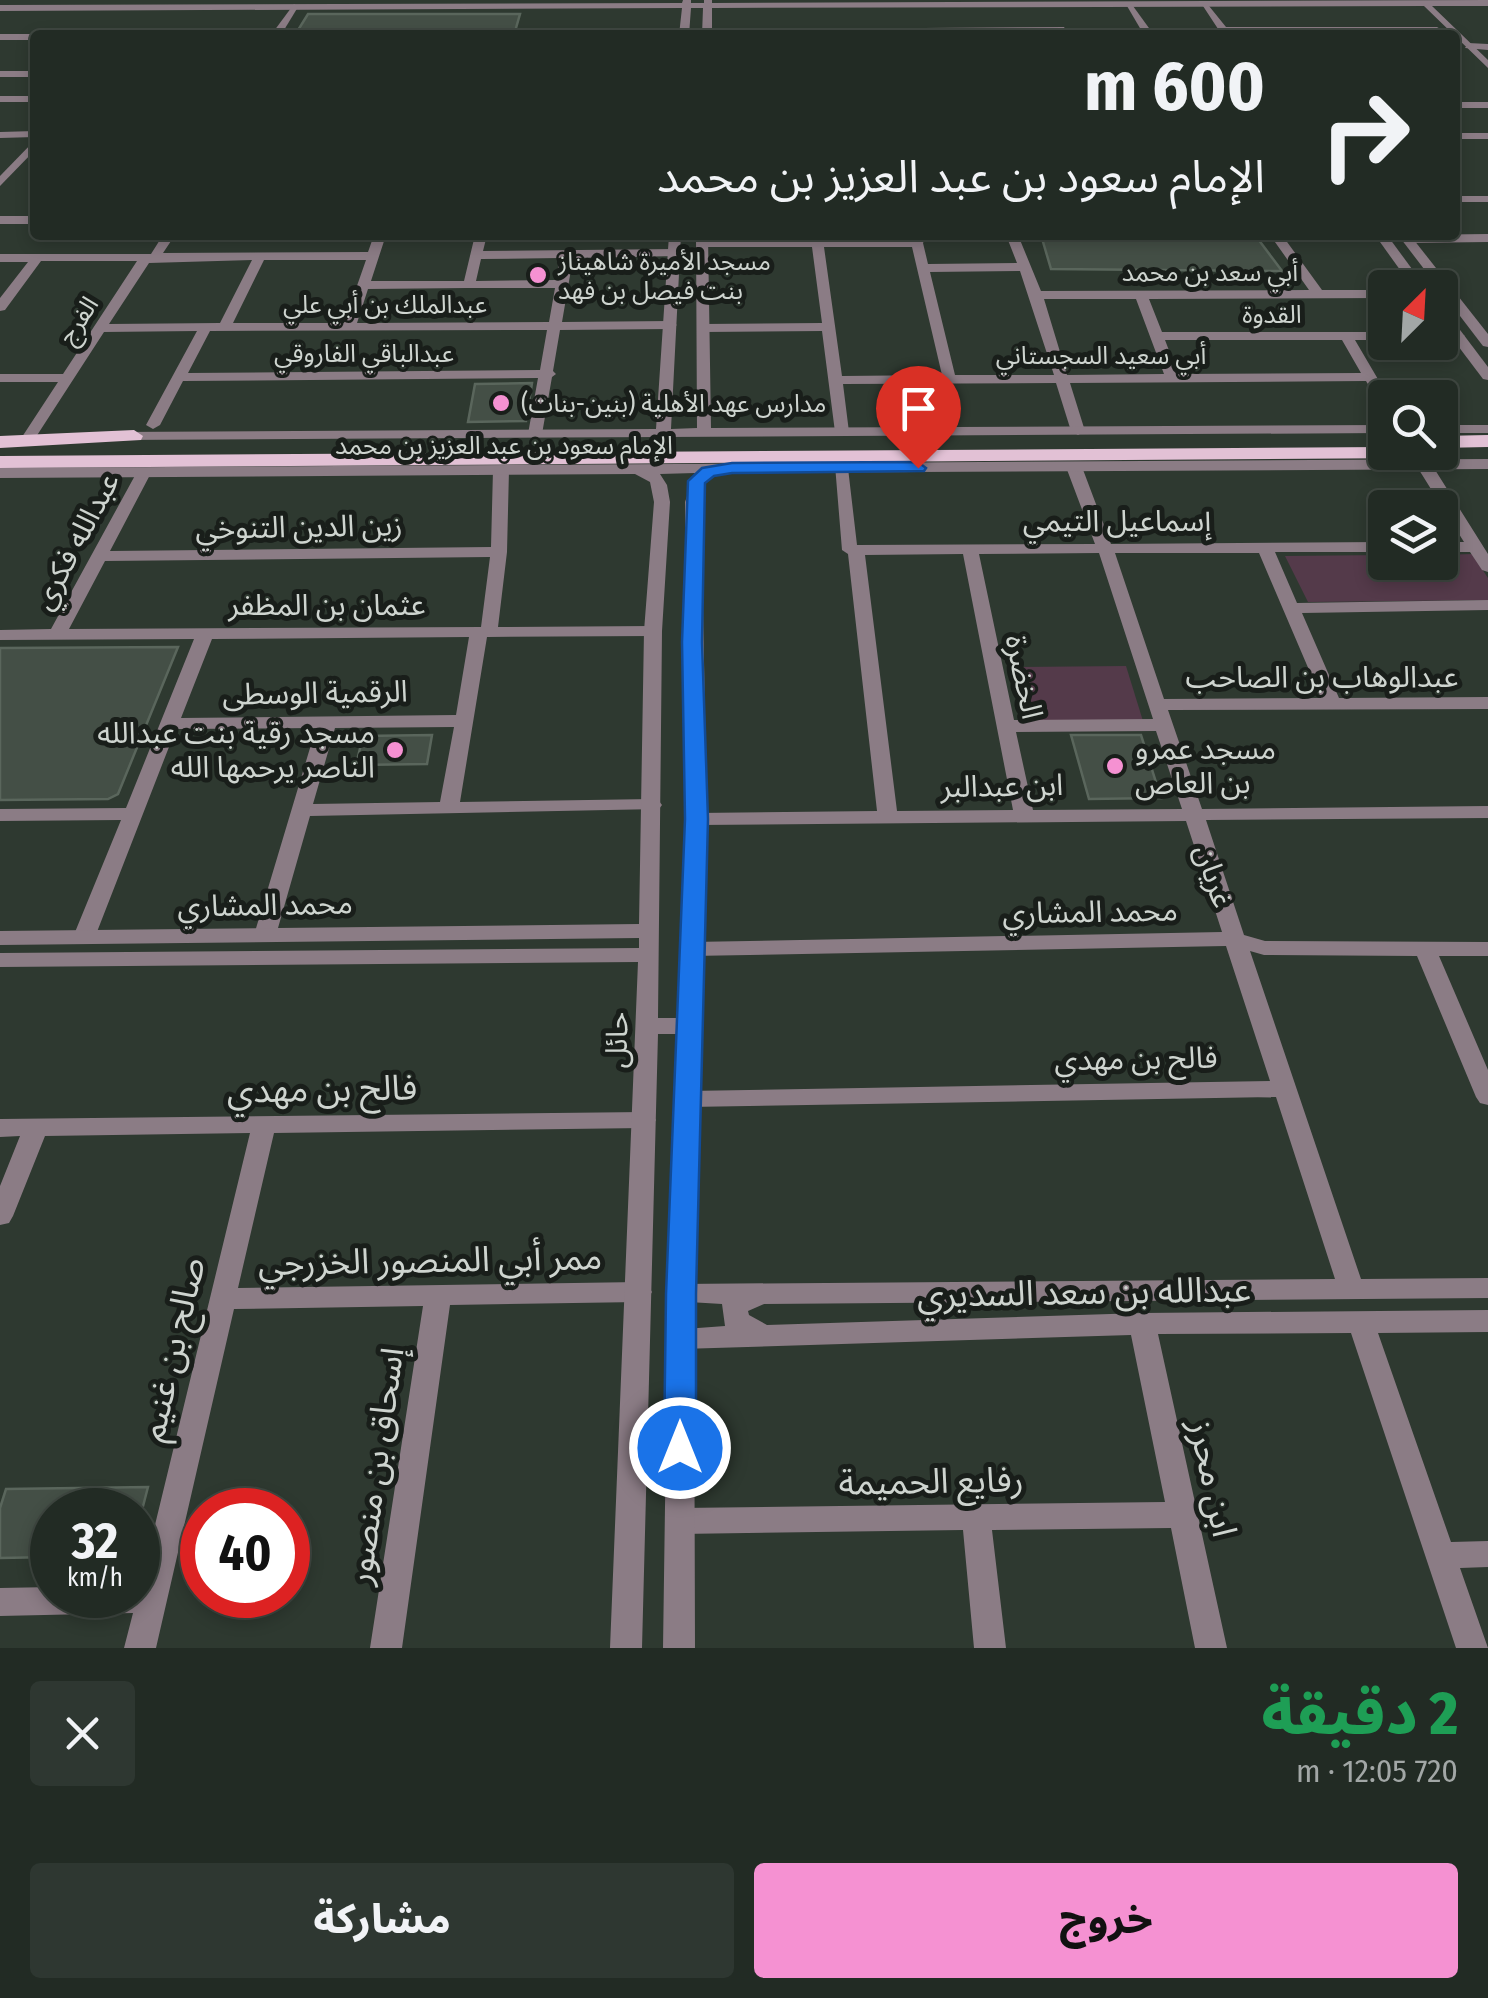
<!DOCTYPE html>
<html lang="ar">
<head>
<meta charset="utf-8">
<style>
	body { margin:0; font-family:"Fira Sans Condensed","Noto Sans Arabic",sans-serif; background:#2e3731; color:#f1f3f6; direction:rtl; height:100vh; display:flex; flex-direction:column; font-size:38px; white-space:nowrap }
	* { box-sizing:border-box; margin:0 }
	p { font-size:32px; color:#a2a7a6 }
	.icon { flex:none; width:55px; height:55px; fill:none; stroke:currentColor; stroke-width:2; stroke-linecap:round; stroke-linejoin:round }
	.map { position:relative; height:1648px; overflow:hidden; direction:ltr }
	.details { display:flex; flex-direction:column; background:#222b24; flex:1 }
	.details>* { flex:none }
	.hud { position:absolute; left:30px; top:30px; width:1430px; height:210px; border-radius:10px; box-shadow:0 5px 15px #0003,0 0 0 2px #3f4741; direction:rtl; background:#222b24; color:#f1f3f6; overflow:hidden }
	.needle { width:65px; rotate:24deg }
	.fabs { position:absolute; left:1368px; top:270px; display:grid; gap:20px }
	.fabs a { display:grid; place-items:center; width:90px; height:90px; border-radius:10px; background:#222b24; box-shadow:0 5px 15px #0003,0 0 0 2px #3f4741; font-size:50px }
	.speed { position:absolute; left:30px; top:1488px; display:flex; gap:20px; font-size:50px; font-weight:700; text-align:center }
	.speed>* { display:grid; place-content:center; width:130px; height:130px; border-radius:50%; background:#222b24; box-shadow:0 5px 15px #0003,0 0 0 2px #3f4741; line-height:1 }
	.speed small { font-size:25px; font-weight:400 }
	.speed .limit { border:15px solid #d22; background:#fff; color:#111 }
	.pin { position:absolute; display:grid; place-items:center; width:85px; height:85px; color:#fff; margin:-102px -42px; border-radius:50% 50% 50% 0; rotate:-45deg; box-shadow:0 0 10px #0007 }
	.pin .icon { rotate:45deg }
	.me { position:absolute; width:110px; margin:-55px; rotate:0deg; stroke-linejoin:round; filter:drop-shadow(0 0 8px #0008) }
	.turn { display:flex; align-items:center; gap:35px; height:210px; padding:0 30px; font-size:45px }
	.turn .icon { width:130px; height:130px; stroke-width:2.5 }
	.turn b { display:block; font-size:70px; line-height:85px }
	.round { display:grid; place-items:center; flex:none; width:105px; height:105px; border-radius:10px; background:#2e3731 }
	.headline { display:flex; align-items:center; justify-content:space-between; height:170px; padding:0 30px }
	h1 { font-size:60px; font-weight:800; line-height:75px; color:#1e9e55 }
	.action { display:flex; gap:20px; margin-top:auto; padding:20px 30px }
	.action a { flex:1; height:115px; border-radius:10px; background:#f591d2; color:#111; font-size:40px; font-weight:800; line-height:115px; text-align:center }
	.action a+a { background:#2e3731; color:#f1f3f6 }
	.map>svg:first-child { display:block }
</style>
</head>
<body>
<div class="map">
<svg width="1488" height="1648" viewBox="0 0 1488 1648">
	<rect width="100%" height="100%" fill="#2e3930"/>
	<g fill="#543a4a">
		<polygon points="1472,554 1488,578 1488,600 1308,602 1285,556 1385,555 1385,562 1440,562 1440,555"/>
		<polygon points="1126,666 1143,721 1032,721 1019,667"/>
	</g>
	<g fill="#444f46" stroke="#5a665c" stroke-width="2.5">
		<polygon points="308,14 520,14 514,35 295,35"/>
		<polygon points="1041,235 1255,235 1282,271 1051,269"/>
		<polygon points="532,383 526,421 468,422 475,384"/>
		<polygon points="178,647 118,794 108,799 0,800 0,648"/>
		<polygon points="432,735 427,764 356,765 363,736"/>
		<polygon points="1071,735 1141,735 1161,798 1089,799"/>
		<polygon points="148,1487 142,1510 52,1510 52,1557 0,1558 0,1508 6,1489"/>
	</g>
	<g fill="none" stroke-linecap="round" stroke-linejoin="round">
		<g fill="#8b7c85" fill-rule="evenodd">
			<polygon points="294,4 298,7 281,35 271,35"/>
			<polygon points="1127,6 1133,6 1154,35 1144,35"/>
			<polygon points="1203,6 1209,6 1226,27 1437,27 1442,30 1437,33 1222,35"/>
			<polygon points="1064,27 1067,32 796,35 791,32 796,29"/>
			<polygon points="685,29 688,34 524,33 529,30"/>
			<polygon points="0,34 35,34 38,35 35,35 35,40 0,40"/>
			<polygon points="1468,43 1488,44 1488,50 1465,48"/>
			<rect x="0" y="71" width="35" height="6"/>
			<rect x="0" y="96" width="35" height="6"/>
			<rect x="1455" y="102" width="33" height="6"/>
			<polygon points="35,131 35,137 0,138 0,132"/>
			<polygon points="35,140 35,150 0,186 0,176"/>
			<rect x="0" y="216" width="35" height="8"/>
			<polygon points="1488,234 1488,242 1407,243 1401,239 1407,235"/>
			<path d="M163,235H175L163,253L368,252L374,235H386L371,281H464L475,235H487L483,251L674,249L678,250V256L573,258L562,322L670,321L677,325L670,329L560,330L553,371L556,374L552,377L542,434L535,438L528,434L538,378L183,381L160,425L153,429L146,425L197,331L104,332L34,440H24L22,437L58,382H0V374H63L137,261H41L5,310L0,311V298L28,262H0V254H151ZM560,258L556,280L476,281L481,259ZM252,260L220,323L109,324L149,263ZM264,260H366L344,323H233ZM467,288H555L549,322L357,323L368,289ZM547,330L540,370L188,373L210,331Z"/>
			<path d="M915,235H927L923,243L928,264L1017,263L1006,235H1018L1041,291L1309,290L1270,235H1282L1322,290H1385V298L1149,299L1162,332H1385V340H1355L1389,398H1385V406L1380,405L1366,381L1070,383L1085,431L1078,435L1071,431L1056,383L843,384L849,432L842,436L835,432L822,331L704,332L697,328L704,324L822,323L812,247H702L696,243L698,240L913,239ZM824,247H912L942,375L842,376ZM1020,271L1054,375H955L930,272ZM1044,299H1136L1164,374L1067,375ZM1165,340H1342L1361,373L1178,374Z"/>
			<polygon points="1440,332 1458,332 1465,336 1458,340 1440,340"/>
			<polygon points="1424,460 1432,465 1488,554 1488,572 1482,570 1470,552 1440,552 1440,542 1464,542 1416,465"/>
			<path d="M1074,462L1082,467L1111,544L1385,542V552H1275L1297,603L1488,600V610L1302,613L1339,698L1488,697V709L1168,710L1202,809L1488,806V818L1206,820L1244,935L1265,941L1488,942V956H1439L1488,1070V1105L1480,1103L1476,1097L1417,956L1264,955L1250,951L1361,1279L1488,1278V1298L764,1304L748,1311L749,1315L767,1325L1142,1313L1488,1310V1332L1378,1333L1451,1542L1488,1541V1567L1460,1568L1488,1648H1456L1351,1333L1158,1334L1227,1648H1195L1171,1528L992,1530L1006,1648H974L963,1530L680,1534L670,1530L665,1521L670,1512L680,1508L1165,1502L1131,1335L681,1349L671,1346L667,1338L671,1330L725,1326L722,1304L672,1301L668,1294L672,1287L681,1284L1335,1279L1276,1097L688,1107L680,1105L676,1099L680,1093L688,1091L1270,1081L1226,946L691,956L680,949L691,942L1222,932L1186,821L697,825L687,819L697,813L877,811L848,554L842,550L835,465L840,463L848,468L857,545L1095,544L1066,467ZM1099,553L1153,719L1014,720L979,554ZM1115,553H1259L1321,698L1164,699ZM963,554L1013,810L897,811L865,555ZM1156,731L1182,809L1033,810L1016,732Z"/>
			<path d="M501,465L509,470L507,552L498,627L653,626L662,631L653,636L487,637L460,802L652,799L659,801L662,805L659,809L310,816L276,935L265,942L254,935L316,728L176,729L95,937L84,944L76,942L73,937L121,820L0,821V809L126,808L194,639L0,640V630L51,629L138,470H148L151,473L110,551L491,547L493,470ZM490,557L481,627L69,629L105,561ZM469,637L456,715L181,718L212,639ZM454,727L440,802L313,804L335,728Z"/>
			<polygon points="644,1112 652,1114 656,1120 652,1126 644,1128 274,1133 238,1288 639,1282 648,1285 652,1292 648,1299 639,1302 450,1305 402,1648 370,1648 423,1306 234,1309 156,1648 124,1648 133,1613 0,1616 0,1588 52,1587 52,1595 138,1595 250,1133 45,1136 13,1216 9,1223 0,1225 0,1186 20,1136 0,1137 0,1119"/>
		</g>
		<g fill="#8b7c85" fill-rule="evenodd">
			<polygon points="683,0 691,0 691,3 704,3 704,0 712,0 712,3 1488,0 1488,6 1432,6 1488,60 1488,68 1424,6 712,8 712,35 702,35 703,8 691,8 689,35 679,35 682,8 0,11 0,5 682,3"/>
			<rect x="1455" y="133" width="33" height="6"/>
			<rect x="1455" y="196" width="33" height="6"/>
			<polygon points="669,235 681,235 671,429 697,428 696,235 708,235 711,428 1385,425 1385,433 117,440 110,436 117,432 656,429"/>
			<polygon points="1375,235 1387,235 1426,288 1413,288"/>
			<polygon points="1398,235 1410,235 1488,334 1488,347 1483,346"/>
			<polygon points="1440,309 1445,310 1488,367 1488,380 1483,379 1440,322"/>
			<rect x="1440" y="425" width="48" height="8"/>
			<path d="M1488,459V469L723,473L706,480L701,502L707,819L694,1294L695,1648H663L668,1294L678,1034H658L642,1648H610L638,962L0,967V953L639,948V938L0,945V931L639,924L644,631L654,502L650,482L635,474L0,478V468ZM695,473L685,502L687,819L679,1018H658L662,631L670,502L667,485L660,474Z"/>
		</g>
		<g fill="#e2c1d5" fill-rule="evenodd">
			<polygon points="134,430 143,436 141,440 0,448 0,436"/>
			<polygon points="1488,435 1488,447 1440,448 1440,436"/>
			<polygon points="1385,447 1385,452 1427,452 1418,458 0,468 0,456"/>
		</g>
	</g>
	<polygon fill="#1a73e8" stroke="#114b97" stroke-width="2.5" points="918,462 926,468 924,471 732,473 714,476 705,483 702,642 708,819 696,1294 696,1448 692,1458 680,1462 669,1458 664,1448 666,1294 685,819 682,642 688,481 702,468 732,463"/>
	<g fill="#f591d2" stroke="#191e1a" stroke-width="4">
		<circle cx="538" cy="275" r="10"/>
		<circle cx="501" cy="403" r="10"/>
		<circle cx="395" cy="750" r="10"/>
		<circle cx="1115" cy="766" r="10"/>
	</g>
	<g text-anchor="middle" stroke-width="10" stroke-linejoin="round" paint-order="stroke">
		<g font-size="25" fill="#ced4cf" stroke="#191e1a" text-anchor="start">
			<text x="558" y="270">مسجد الأميرة شاهيناز<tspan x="558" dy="29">بنت فيصل بن فهد</tspan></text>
			<text x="521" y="412">مدارس عهد الأهلية (بنين-بنات)</text>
		</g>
		<g font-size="25" fill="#ced4cf" stroke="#191e1a">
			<text x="1210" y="281">أبي سعد بن محمد</text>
			<text x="385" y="313">عبدالملك بن أبي علي</text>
			<text x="1272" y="323">القدوة</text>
			<text transform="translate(78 320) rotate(-57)" y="9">الفرج</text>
			<text x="364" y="362">عبدالباقي الفاروقي</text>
			<text x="1101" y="364">أبي سعيد السجستاني</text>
			<text x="504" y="454">الإمام سعود بن عبد العزيز بن محمد</text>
		</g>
		<g font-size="30" fill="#ced4cf" stroke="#191e1a">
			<text x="1117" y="531">إسماعيل التيمي</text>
			<text transform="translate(299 527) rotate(-1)" y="10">زين الدين التنوخي</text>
			<text transform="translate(76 541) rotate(-62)" y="10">عبدالله فكري</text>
			<text x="327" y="615">عثمان بن المظفر</text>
			<text transform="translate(1024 677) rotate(78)" y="10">الخضرة</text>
			<text x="1322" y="687">عبدالوهاب بن الصاحب</text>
			<text transform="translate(315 693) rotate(-1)" y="10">الرقمية الوسطى</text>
			<text transform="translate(1002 786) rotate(-1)" y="10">ابن عبدالبر</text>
			<text transform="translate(1214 876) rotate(72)" y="10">غريان</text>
			<text transform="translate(265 905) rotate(-1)" y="10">محمد المشاري</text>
			<text transform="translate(1090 912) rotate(-1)" y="10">محمد المشاري</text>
			<text transform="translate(617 1040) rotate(-88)" y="10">حائل</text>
			<text transform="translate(1136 1059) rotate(-1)" y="10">فالح بن مهدي</text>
		</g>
		<g font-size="30" fill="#ced4cf" stroke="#191e1a" text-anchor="end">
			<text x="375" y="743">مسجد رقية بنت عبدالله<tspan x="375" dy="34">الناصر يرحمها الله</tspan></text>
			<text x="1135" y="759" text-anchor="start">مسجد عمرو<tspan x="1135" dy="34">بن العاص</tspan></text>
		</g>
		<g font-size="35" fill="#ced4cf" stroke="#191e1a">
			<text transform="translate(322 1089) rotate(-1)" y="12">فالح بن مهدي</text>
			<text transform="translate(430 1260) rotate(-1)" y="12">ممر أبي المنصور الخزرجي</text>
			<text transform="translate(1084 1292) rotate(-1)" y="12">عبدالله بن سعد السديري</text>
			<text transform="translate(172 1349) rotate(-77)" y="12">صالح بن غنيم</text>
			<text transform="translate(375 1466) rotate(-82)" y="12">إسحاق بن منصور</text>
			<text transform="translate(1213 1478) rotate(78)" y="12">ابن محرز</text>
			<text transform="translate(931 1481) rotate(-1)" y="12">رفايع الحميمة</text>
		</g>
	</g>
</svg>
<div class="fabs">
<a><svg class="needle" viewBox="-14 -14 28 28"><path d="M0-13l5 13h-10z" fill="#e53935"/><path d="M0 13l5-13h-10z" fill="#a2a7a6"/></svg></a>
<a><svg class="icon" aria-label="search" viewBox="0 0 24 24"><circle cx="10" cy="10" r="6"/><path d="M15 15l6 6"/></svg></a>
<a><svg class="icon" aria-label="layers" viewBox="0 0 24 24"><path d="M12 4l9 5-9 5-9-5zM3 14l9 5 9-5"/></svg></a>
</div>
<div class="speed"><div>32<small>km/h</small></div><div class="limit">40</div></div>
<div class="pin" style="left:918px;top:468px;background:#d93025"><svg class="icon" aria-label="arrive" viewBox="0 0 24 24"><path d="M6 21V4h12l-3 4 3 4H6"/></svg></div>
<svg class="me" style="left:680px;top:1448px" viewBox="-20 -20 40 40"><circle r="17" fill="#1a73e8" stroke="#fff" stroke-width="3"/><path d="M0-11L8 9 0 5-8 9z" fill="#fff"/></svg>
<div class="hud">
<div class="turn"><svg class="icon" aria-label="right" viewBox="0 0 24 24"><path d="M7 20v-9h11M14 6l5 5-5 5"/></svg><div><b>600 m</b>الإمام سعود بن عبد العزيز بن محمد</div></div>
</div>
</div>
<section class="details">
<div class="headline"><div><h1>2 دقيقة</h1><p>720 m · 12:05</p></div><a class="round"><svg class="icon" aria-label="close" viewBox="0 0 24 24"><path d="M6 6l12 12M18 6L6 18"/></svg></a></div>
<div class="action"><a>خروج</a><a>مشاركة</a></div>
</section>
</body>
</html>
